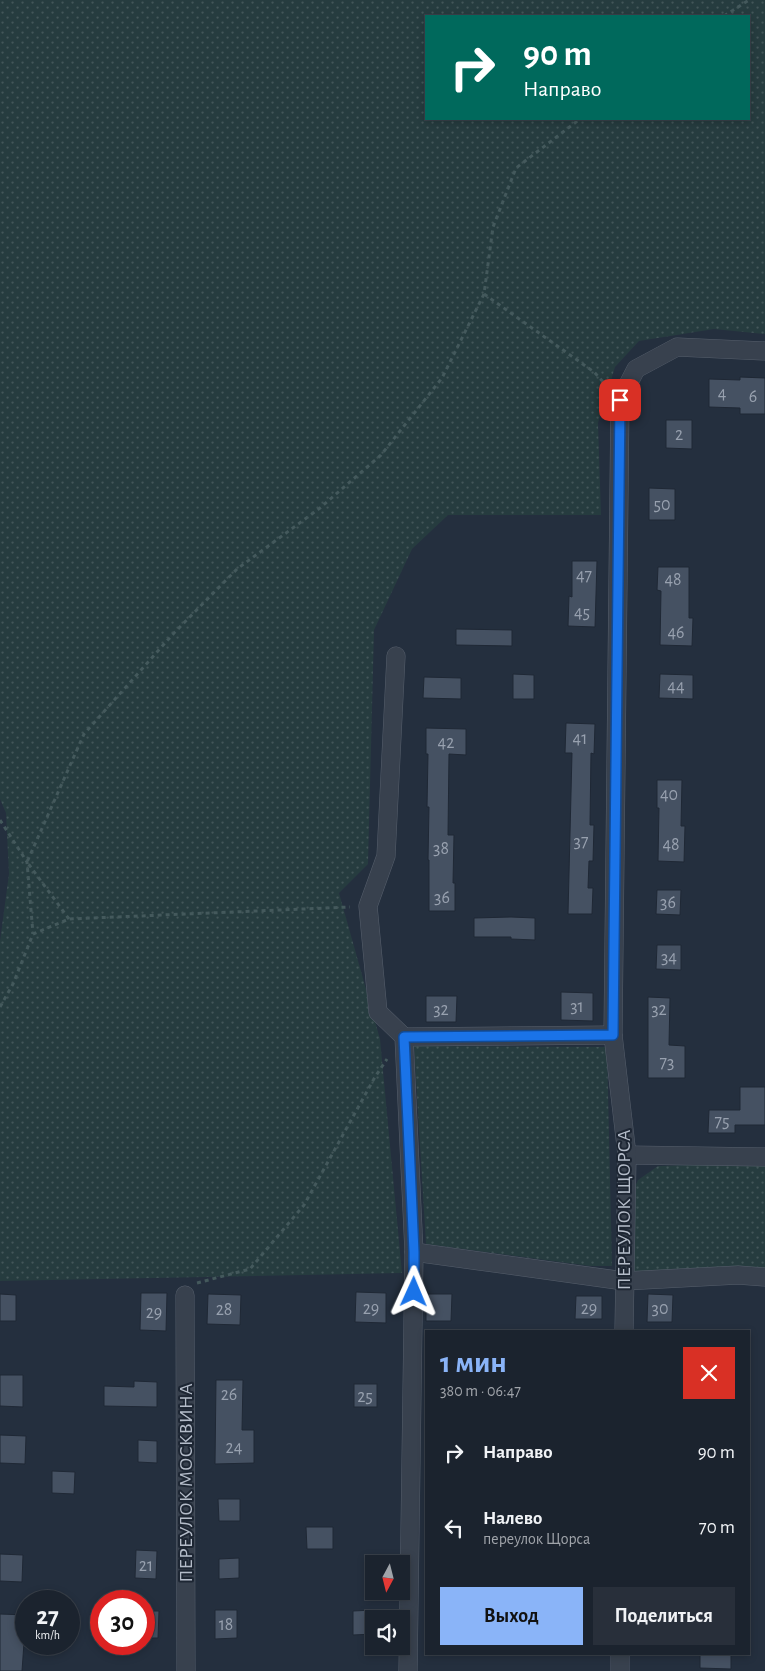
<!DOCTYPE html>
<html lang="ru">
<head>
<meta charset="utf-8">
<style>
	body { margin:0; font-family:"Alegreya Sans",sans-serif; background:#282f3a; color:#f1f3f6; height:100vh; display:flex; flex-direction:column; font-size:19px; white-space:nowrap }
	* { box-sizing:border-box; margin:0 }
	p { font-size:16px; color:#a0a4aa }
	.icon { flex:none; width:28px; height:28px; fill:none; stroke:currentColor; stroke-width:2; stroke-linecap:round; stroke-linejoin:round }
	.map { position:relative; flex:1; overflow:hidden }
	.panel { position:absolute; left:425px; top:1330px; width:325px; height:325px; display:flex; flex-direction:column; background:#1b232e; border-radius:0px; box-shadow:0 2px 8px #0003,0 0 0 1px #39404a }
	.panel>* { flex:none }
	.top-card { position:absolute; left:425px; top:15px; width:325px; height:105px; border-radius:0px; box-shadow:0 2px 8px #0003,0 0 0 1px #39404a; background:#00695c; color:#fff; overflow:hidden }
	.needle { width:32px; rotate:187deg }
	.tools { position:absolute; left:365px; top:1555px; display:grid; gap:10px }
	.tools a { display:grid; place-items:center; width:45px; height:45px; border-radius:0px; background:#1b232e; box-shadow:0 2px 8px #0003,0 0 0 1px #39404a; font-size:25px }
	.speed { position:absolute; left:15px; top:1590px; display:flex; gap:10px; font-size:25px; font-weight:700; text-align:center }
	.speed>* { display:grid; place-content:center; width:65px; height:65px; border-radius:50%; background:#1b232e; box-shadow:0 2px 8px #0003,0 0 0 1px #39404a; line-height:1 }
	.speed small { font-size:12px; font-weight:400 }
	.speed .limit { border:8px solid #d22; background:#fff; color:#111 }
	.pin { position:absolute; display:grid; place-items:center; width:42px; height:42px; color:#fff; margin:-21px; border-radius:10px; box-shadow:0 2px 8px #0006 }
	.me { position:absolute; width:55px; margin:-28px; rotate:1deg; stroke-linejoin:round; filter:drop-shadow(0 0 4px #0008) }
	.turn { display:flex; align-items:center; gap:18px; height:105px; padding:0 15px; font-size:22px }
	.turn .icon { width:65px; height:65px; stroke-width:2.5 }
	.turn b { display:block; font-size:35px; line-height:42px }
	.round { display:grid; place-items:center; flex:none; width:52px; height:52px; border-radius:0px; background:#282f3a }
	.head { display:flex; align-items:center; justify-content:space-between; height:85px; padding:0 15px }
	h1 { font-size:30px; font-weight:700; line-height:38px; color:#8ab4f8 }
	.primary-button { display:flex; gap:10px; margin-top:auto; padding:10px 15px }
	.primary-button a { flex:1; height:58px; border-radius:0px; background:#8ab4f8; color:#111; font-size:20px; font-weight:700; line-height:58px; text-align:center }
	.primary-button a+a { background:#282f3a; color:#f1f3f6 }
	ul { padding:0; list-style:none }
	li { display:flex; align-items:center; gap:15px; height:75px; padding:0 15px }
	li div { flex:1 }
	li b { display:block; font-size:19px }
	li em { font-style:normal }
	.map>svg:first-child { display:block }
</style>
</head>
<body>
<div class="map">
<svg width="765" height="1671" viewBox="0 0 765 1671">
	<defs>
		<pattern id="grass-dots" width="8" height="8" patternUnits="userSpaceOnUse" patternTransform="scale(1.25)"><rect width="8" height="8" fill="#263c3f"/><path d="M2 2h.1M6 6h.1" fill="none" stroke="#435659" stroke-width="1.8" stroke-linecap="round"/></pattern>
	</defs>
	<rect width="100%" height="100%" fill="#242f3e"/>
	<g fill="url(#grass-dots)" fill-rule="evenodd">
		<path d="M0,0H765V334L714,329L639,341L615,367L598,423L601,515H448L412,549L374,630L368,864L339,893L380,1039L402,1273L0,1281V941L9,874L6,813L0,799ZM426,16H749V119H426Z"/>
		<polygon points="414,1046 607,1047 612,1266 590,1266 426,1244"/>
		<polygon points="765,1163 765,1272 635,1277 632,1267 631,1195 638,1180 658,1166"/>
	</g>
	<g fill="#455162" stroke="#1f2835">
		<polygon points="740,377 765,378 765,414 740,414 740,408 709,407 709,379 740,380"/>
		<polygon points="666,420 692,420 692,449 666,448"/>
		<polygon points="649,488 675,489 675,520 649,520"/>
		<polygon points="572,561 597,561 595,627 568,626 569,596 572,597"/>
		<polygon points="658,567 689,567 689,618 693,618 692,646 660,645 661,591 657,590"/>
		<polygon points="456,629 512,630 512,646 456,645"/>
		<polygon points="513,674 534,675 534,699 513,699"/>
		<polygon points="660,674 693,675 693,699 659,698"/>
		<polygon points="424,677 461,678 461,699 423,698"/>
		<polygon points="566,723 595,724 594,754 591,753 590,825 594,825 593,861 589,861 588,888 593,888 592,914 568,914 572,753 565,753"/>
		<polygon points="426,728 466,729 466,755 449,754 448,835 454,835 453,883 455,883 455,911 429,911 429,860 428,860 429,807 427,807 428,754 426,754"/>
		<polygon points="657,780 682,780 681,826 685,826 684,862 658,861 659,808 657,808"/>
		<polygon points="657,890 681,890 680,915 656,914"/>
		<polygon points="511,917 535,918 535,940 511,939 511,937 474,937 474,918"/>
		<polygon points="657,945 681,945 681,970 656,969"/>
		<polygon points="561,992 593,993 593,1021 561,1020"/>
		<polygon points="426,996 457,996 456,1022 426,1022"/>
		<polygon points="648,997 670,998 669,1045 685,1046 685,1078 648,1078"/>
		<polygon points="740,1087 765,1087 765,1125 735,1125 735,1133 708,1133 709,1110 740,1110"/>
		<polygon points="356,1292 386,1293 386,1323 355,1322"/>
		<polygon points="141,1293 167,1293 166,1331 140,1330"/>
		<polygon points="0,1294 16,1295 16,1321 0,1321"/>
		<polygon points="208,1294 241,1295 240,1325 207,1324"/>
		<polygon points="426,1294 452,1294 451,1321 426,1321"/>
		<polygon points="648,1294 673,1295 672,1322 647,1322"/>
		<polygon points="576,1296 602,1296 602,1319 575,1319"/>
		<polygon points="0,1375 23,1375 23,1407 0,1406"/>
		<polygon points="216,1380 243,1380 242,1430 254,1430 254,1463 215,1464"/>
		<polygon points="134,1381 157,1382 157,1407 104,1406 104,1386 134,1387"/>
		<rect x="354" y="1384" width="23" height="23"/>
		<polygon points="0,1435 26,1436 25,1464 0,1463"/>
		<polygon points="138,1440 157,1441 157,1463 138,1462"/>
		<polygon points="52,1471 75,1472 74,1494 52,1493"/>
		<polygon points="218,1499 240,1499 240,1521 219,1521"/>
		<polygon points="306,1527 333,1527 333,1549 307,1549"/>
		<polygon points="136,1550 157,1551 156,1579 135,1578"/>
		<polygon points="0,1554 23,1555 22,1582 0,1581"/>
		<polygon points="239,1558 239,1578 219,1579 219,1559"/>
		<polygon points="215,1610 237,1610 237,1638 215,1639"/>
		<polygon points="374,1610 374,1634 353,1635 353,1611"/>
		<polygon points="144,1611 159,1611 158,1638 144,1638"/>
		<polygon points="0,1614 26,1615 22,1671 0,1671"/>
		<polygon points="700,1654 731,1654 731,1669 700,1668"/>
	</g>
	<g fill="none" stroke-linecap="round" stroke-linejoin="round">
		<g stroke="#565f6c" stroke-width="19">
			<g id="minor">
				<polyline points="396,656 386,856 368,906 378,1012 404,1037 414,1252 408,1671"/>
				<polyline points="404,1037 613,1035"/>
				<polyline points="627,1155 765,1157"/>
				<polyline points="414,1252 624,1281 738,1275 765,1277"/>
				<polyline points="185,1295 186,1671"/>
				<polyline points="624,1331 627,1155 613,1035 620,400 636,369 677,347 765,351"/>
				<polyline points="620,1671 620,1654"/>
			</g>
		</g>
		<g stroke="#44595c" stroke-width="3" stroke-dasharray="4 4" stroke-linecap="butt">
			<polyline points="724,16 749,0"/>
			<polyline points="484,294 594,372 607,386"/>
			<polyline points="0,820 27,862 33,934"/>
			<polyline points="69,919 27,862 84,734 174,633 237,569 320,508 381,455 442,378 484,294 493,227 516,168 580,119"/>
			<polyline points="0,1007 13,984 33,934 69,919 350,907"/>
			<polyline points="197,1283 250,1269 304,1205 375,1077 387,1059"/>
		</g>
		<use href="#minor" stroke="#38414e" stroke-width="18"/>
	</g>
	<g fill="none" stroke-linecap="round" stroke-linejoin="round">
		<g stroke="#114b97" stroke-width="12">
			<polyline id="route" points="414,1292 414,1252 404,1037 613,1035 620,400"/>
		</g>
		<use href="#route" stroke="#1a73e8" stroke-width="9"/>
	</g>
	<g text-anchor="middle" stroke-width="4" stroke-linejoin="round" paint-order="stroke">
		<g font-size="18" fill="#98a1af">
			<text x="722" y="399">4</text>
			<text x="753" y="402">6</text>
			<text x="679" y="440">2</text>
			<text x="662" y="510">50</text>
			<text x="584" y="581">47</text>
			<text x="673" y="585">48</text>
			<text x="582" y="618">45</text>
			<text x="676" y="638">46</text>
			<text x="676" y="692">44</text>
			<text x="580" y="744">41</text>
			<text x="446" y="748">42</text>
			<text x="669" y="800">40</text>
			<text x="581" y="847">37</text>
			<text x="671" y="850">48</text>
			<text x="441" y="854">38</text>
			<text x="442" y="903">36</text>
			<text x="668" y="908">36</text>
			<text x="669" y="963">34</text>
			<text x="577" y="1012">31</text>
			<text x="441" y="1015">32</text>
			<text x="659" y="1015">32</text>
			<text x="667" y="1068">73</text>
			<text x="722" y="1127">75</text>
			<text x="371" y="1314">29</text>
			<text x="589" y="1314">29</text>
			<text x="660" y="1314">30</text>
			<text x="224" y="1315">28</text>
			<text x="154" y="1318">29</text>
			<text x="229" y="1400">26</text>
			<text x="365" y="1402">25</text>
			<text x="234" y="1453">24</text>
			<text x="146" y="1571">21</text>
			<text x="226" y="1630">18</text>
		</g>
		<g font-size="20" fill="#b4bcc9" stroke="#1d2633">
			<text transform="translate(623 1210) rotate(-90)" y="7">ПЕРЕУЛОК ЩОРСА</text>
			<text transform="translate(185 1483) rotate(-90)" y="7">ПЕРЕУЛОК МОСКВИНА</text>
		</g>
	</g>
</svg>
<div class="tools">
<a><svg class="needle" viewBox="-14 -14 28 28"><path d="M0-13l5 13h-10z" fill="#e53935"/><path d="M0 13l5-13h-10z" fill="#a0a4aa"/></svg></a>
<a><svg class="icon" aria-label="sound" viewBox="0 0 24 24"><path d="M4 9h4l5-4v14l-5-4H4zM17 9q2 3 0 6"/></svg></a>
</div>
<div class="speed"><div>27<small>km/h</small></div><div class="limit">30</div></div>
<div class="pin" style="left:620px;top:400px;background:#d93025"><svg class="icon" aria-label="arrive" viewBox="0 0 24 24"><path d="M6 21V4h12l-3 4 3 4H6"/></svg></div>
<svg class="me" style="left:414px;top:1292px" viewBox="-20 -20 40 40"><path d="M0-17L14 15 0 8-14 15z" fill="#1a73e8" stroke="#fff" stroke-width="4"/></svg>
<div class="top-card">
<div class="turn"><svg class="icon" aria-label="right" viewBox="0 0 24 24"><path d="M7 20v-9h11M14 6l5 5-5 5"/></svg><div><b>90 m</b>Направо</div></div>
</div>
<section class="panel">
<div class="head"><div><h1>1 мин</h1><p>380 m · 06:47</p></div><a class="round" style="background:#d93025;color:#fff"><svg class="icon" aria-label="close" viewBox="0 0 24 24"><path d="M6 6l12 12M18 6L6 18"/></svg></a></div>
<ul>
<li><svg class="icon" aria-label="right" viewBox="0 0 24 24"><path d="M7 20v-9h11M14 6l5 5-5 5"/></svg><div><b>Направо</b></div><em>90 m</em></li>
<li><svg class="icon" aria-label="left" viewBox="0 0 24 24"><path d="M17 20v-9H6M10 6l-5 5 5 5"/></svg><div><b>Налево</b><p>переулок Щорса</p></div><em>70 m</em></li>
</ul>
<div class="primary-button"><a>Выход</a><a>Поделиться</a></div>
</section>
</div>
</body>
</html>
